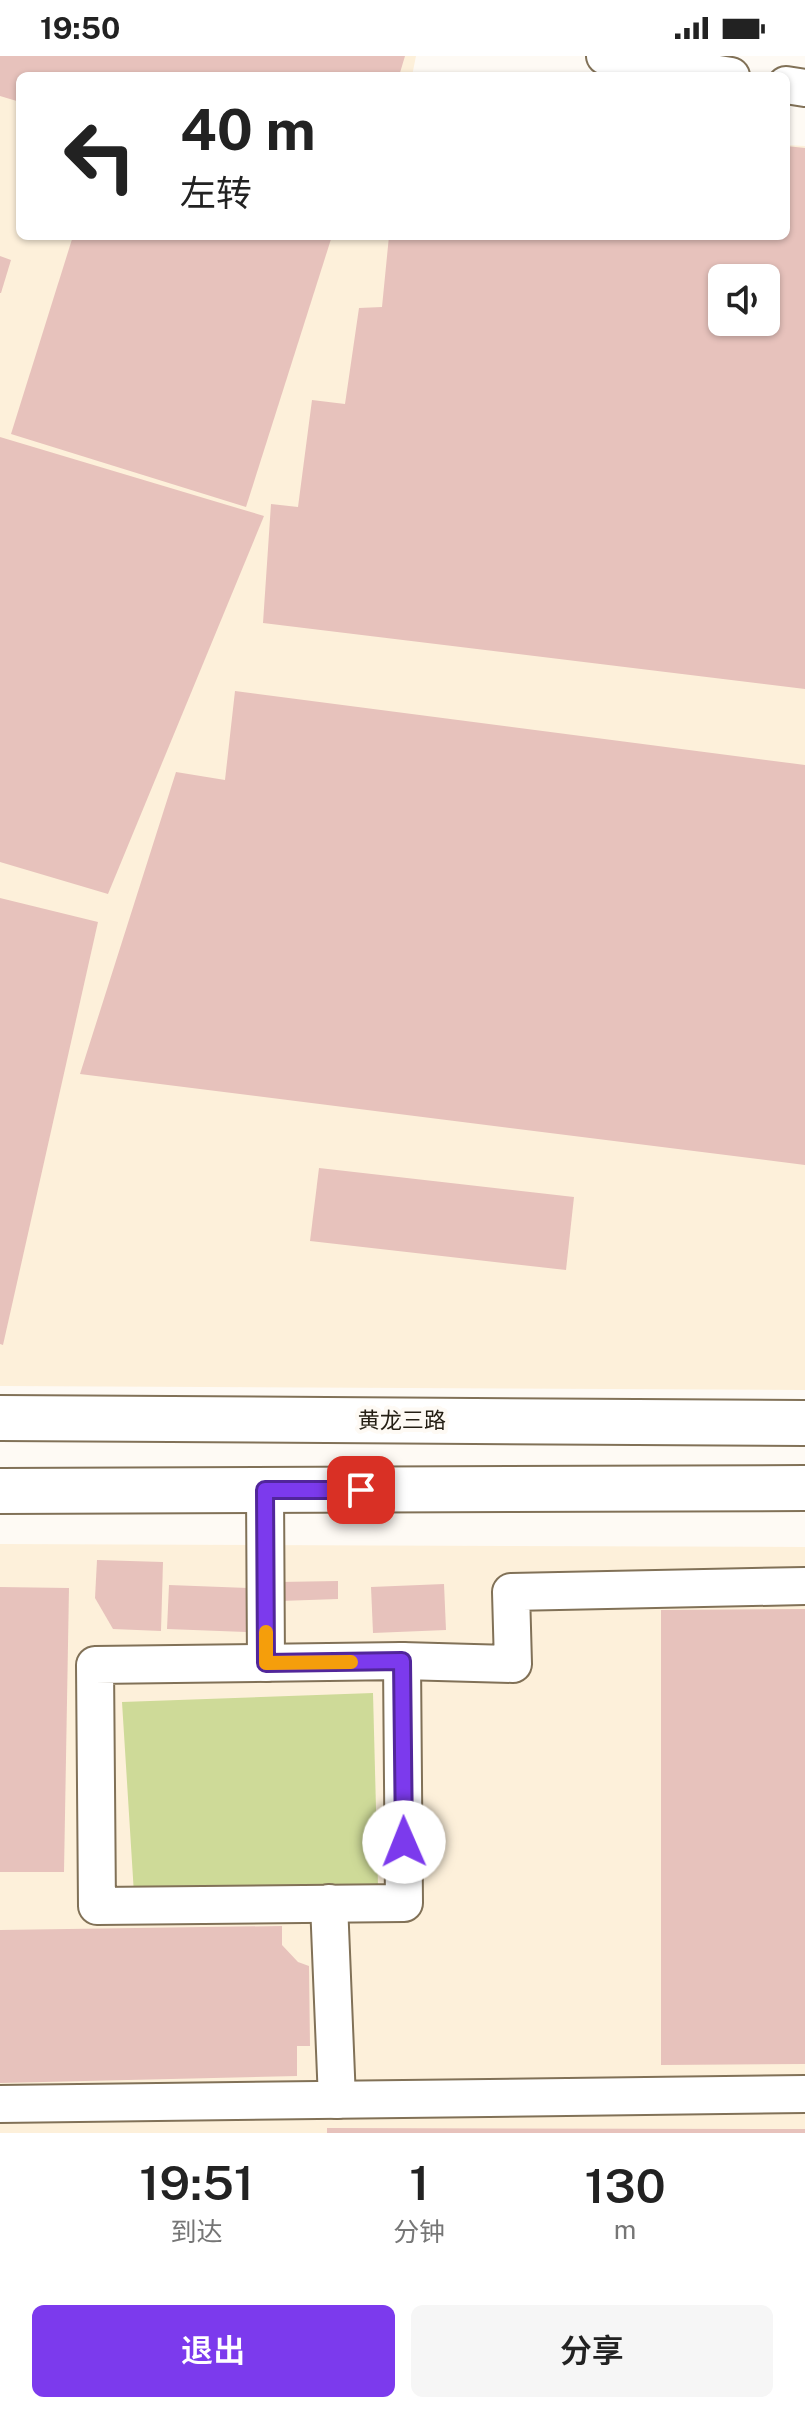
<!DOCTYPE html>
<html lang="zh">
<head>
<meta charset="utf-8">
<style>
	body { margin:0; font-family:"Public Sans","Noto Sans SC",sans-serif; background:#f6f6f6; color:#222; height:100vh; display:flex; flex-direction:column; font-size:30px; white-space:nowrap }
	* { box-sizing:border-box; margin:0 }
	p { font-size:26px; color:#767676 }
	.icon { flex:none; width:44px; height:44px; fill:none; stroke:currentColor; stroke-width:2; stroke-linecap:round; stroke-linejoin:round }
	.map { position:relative; height:2077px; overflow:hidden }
	.drawer { display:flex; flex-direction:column; background:#fff; flex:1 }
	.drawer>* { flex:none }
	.top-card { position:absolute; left:16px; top:16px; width:774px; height:168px; border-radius:12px; box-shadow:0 2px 6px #0004; background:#fff; color:#222; overflow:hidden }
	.buttons { position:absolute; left:708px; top:208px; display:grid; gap:16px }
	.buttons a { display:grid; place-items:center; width:72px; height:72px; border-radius:12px; background:#fff; box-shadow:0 2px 6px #0004; font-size:40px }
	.pin { position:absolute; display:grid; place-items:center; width:68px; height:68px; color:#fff; margin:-34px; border-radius:16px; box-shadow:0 4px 12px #0006 }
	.me { position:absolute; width:88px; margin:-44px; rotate:359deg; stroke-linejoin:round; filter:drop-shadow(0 0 6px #0008) }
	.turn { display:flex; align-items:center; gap:28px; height:168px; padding:0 32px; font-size:36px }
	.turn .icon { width:104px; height:104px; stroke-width:2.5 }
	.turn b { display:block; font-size:56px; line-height:68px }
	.eta { display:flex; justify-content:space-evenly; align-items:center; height:136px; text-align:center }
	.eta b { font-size:48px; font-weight:600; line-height:56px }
	.cta { display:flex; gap:16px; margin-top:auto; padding:16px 32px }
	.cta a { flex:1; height:92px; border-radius:12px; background:#7c3aed; color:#fff; font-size:32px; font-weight:600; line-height:92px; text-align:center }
	.cta a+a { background:#f6f6f6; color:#222 }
	.status { display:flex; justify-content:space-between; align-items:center; height:56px; padding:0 40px; background:#fff; direction:ltr }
	.status svg { height:22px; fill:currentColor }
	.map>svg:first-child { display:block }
</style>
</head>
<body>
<div class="status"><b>19:50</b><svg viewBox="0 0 49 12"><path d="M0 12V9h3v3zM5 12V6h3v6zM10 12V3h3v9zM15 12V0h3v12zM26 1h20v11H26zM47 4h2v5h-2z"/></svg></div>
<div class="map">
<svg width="805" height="2077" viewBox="0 0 805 2077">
	<rect width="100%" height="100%" fill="#fefaf4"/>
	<g fill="#fdf0da" fill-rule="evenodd">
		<path d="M0,0H416L412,20H20V180H786V89L805,90V1334L0,1330ZM722,222H766V266H722Z"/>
		<polygon points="0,1488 805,1491 805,2077 0,2077"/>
	</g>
	<polygon fill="#ceda98" points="373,1637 378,1830 134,1838 122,1646"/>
	<g fill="#e7c2bc" fill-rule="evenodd">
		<polygon points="0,0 405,0 399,20 20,20 20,46 0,40"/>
		<path d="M786,90L805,92V633L263,567L271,448L298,451L312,344L345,348L359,252L382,251L389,180H786ZM722,222H766V266H722Z"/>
		<polygon points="73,180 332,180 246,451 11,378"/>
		<polygon points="0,200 11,204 1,237 0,237"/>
		<polygon points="0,381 264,460 108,838 0,806"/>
		<polygon points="235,635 805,709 805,1109 80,1018 176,716 225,724"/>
		<polygon points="0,842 98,866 3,1289 0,1288"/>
		<polygon points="319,1112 574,1141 566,1214 310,1185"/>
		<polygon points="97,1504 163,1506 161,1575 113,1573 95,1542"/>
		<polygon points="338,1525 338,1543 280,1545 279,1526"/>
		<polygon points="444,1528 446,1574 373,1577 371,1531"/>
		<polygon points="169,1529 248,1532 246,1576 167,1573"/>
		<polygon points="0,1531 69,1532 64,1816 0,1816"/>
		<polygon points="805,1553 805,2008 661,2009 661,1554"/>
		<polygon points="282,1870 282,1889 298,1906 309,1910 310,1990 297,1990 297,2020 0,2027 0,1874"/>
		<polygon points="327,2072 805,2073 805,2077 327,2077"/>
	</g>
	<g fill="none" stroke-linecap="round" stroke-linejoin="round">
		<g stroke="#817157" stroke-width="40">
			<g id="minor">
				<polyline points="605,0 731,20"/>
				<polyline points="786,29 805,32"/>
				<polyline points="265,1434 266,1607"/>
				<polygon points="402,1605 404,1847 97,1850 95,1609"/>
				<polyline points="402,1605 513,1608 511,1536 805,1530"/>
				<polyline points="329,1847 337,2044"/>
				<polyline points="0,2048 805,2038"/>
			</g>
		</g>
		<g stroke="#817157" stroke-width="48">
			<g id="secondary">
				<polyline points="0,1362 805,1367"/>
				<polyline points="0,1435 805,1432"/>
			</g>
		</g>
		<use href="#minor" stroke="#fff" stroke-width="36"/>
		<use href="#secondary" stroke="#fff" stroke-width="44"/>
	</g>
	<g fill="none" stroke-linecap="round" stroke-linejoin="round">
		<g stroke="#51269a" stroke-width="20">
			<polyline id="route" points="361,1434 265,1434 266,1607 402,1605 404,1786"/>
		</g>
		<use href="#route" stroke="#7c3aed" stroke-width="14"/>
		<polyline stroke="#f59e0b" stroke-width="14" points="266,1576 266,1607 351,1606"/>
	</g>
	<g text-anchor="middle" stroke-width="8" stroke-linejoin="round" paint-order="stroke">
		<g font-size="22" fill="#241e13" stroke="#fefaf4">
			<text x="402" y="1372">黄龙三路</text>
		</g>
	</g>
</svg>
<div class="buttons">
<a><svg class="icon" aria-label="sound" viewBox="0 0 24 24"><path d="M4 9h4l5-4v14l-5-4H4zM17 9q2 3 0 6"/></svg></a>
</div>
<div class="pin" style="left:361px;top:1434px;background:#d93025"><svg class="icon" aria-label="arrive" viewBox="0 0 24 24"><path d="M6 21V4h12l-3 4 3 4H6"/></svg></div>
<svg class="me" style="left:404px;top:1786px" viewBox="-20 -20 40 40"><circle r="19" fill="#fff"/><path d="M0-13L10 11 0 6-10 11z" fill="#7c3aed"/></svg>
<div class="top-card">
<div class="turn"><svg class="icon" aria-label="left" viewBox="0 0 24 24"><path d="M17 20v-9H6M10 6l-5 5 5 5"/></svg><div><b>40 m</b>左转</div></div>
</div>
</div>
<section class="drawer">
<div class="eta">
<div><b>19:51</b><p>到达</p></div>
<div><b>1</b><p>分钟</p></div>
<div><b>130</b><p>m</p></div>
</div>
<div class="cta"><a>退出</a><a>分享</a></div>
</section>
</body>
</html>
